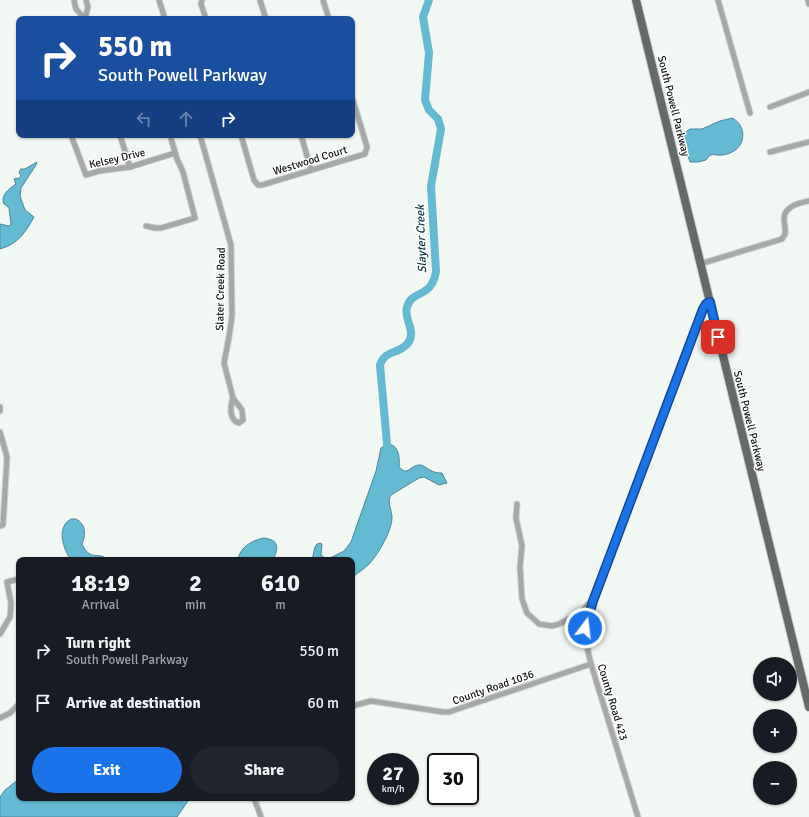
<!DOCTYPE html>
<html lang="en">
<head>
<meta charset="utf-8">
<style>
	body { margin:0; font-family:Signika,sans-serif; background:#20242c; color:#f1f3f6; height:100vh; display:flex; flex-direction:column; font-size:15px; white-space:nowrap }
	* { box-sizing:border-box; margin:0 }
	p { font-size:13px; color:#9ea1a6 }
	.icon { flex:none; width:22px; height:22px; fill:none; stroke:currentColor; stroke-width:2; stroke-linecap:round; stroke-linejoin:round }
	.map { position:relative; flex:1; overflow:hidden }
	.details { position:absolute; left:16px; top:557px; width:339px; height:244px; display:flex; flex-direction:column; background:#171b24; border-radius:8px; box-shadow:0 1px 3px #0004 }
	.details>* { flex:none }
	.hud { position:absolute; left:16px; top:16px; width:339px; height:122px; border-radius:8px; box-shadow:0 1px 3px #0004; background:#1a4fa0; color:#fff; overflow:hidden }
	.fabs { position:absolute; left:753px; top:657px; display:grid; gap:8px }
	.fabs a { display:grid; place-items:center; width:44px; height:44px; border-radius:50%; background:#171b24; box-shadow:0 1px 3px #0004; font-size:20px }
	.speed { position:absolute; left:367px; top:753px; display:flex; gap:8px; font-size:20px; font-weight:700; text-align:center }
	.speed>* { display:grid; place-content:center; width:52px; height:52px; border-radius:50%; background:#171b24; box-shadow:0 1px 3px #0004; line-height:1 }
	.speed small { font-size:10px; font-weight:400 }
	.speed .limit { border:2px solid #111; border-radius:6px; background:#fff; color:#111 }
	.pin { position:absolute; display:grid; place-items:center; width:34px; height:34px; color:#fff; margin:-17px; border-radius:8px; box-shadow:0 2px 6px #0006 }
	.me { position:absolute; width:44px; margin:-22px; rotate:15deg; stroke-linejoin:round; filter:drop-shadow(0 0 3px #0008) }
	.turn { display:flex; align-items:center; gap:14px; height:84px; padding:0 16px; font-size:18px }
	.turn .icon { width:52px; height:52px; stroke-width:2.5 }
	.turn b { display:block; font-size:28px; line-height:34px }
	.lanes { display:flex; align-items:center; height:38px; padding:0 16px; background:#0003; justify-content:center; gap:20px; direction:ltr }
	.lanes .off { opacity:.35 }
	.eta { display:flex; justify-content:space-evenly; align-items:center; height:68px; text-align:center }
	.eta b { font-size:24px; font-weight:700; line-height:28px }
	.cta { display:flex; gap:8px; margin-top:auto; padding:8px 16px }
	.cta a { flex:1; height:46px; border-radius:24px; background:#1a73e8; color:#fff; font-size:16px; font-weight:700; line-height:46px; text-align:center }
	.cta a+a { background:#20242c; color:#f1f3f6 }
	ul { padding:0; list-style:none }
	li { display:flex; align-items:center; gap:12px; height:52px; padding:0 16px }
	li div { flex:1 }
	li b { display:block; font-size:15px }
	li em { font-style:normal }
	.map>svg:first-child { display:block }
</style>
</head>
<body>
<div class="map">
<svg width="809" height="817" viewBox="0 0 809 817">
	<rect width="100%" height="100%" fill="#f1f7f3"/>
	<g fill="#64bad3" stroke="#4c889a">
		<path d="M732,118C745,124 747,143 734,151C731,153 725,155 722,155C718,156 712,153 709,156C708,157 707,159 706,160L698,162H690L685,147L684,133L690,129H702L720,121Z"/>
		<path d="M37,162L36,165L21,188L20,196L25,210L34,217C25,233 18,244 0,249V224L9,226L11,224L9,208C8,207 6,205 4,204C0,195 10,188 16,184L14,179L19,178L21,176L19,172L21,169H25Z"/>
		<path d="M387,444C399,444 400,458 399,467L404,471H407C410,469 415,465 419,465C425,464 430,474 442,473L447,483L439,485L424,477L419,478L391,495C387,502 391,508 392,516C393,529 378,555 369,564C364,569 359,572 354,576H352V560H312L315,547L317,544L320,543L322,544L321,555L326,559H328L344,551L351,542L376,471L381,448Z"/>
		<path d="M71,519H76C86,524 86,535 82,544C91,563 98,550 108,560H71C63,549 56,527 71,519Z"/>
		<path d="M264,538C279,540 279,547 273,560H238C239,548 252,540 264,538Z"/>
		<polygon points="19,779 19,798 190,798 177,817 0,817 0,797 5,790"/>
	</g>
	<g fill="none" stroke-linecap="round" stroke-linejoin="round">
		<path stroke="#64bad3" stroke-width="8" d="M386,455L387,444L380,365C385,349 399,355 408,343C417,331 403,319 407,307C412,289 432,299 436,271L431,186L441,129L438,119L429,110L425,100L429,53L423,17L429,0"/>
		<g stroke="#cdd3cf" stroke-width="7">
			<g id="minor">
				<polyline points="74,0 76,9 85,19"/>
				<polyline points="159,0 165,19"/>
				<polyline points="202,0 201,4 206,19"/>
				<polyline points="260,0 266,19"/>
				<polyline points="323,0 329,19"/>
				<polyline points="718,0 750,113"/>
				<polyline points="808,0 809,4"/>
				<polyline points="85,19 88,7 86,0"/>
				<polyline points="770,107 809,92"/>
				<polyline points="71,135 86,175 99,171 130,167 175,153"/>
				<polyline points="120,135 130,167"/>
				<path d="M200,135L231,245L232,316L229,337L224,363L233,398L242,410L243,420L239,423C229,420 230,407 233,398"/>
				<polyline points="241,135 254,180 258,185 262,185 365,154 367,147 352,97"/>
				<polyline points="301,135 311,170"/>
				<polyline points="770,152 809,142"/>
				<polyline points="146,226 155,228 161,228 195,218 183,172 177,159 170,135"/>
				<path d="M700,264L782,239L785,234C786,229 784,223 784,218C785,206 799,203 809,201"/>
				<polyline points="0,407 0,411"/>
				<polyline points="0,432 7,457 3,525 0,526"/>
				<polyline points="517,504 516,518 522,546 520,567 522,599 527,613 539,624 552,626 559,624 581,613 588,604 593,601"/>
				<polyline points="0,634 10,617 11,603 7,582 19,579"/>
				<polyline points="352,706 371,701 443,712 449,712 591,664"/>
				<polyline points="0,718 10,713 19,704"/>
				<polyline points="254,798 261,817"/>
				<path d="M638,817L591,664C584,637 584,627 593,601L703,309L706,304L710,302"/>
			</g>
		</g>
		<g stroke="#cdd3cf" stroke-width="10">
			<polyline id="primary" points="636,0 809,707"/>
		</g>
		<use href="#minor" stroke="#a6a9a8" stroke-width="5"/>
		<use href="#primary" stroke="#646969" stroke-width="8"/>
	</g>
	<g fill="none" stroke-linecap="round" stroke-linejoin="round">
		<g stroke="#114b97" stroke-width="10">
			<polyline id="route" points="585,628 593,601 703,309 706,304 710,302 718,337"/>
		</g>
		<use href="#route" stroke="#1a73e8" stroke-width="7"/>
	</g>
	<g text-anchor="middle" stroke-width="3" stroke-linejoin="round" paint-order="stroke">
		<g font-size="11" fill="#131514" stroke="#fff">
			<text transform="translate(674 106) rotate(76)" y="4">South Powell Parkway</text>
			<text transform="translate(117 158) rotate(-13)" y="4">Kelsey Drive</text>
			<text transform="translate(310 160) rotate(-17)" y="4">Westwood Court</text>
			<text transform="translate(220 289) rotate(-89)" y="4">Slater Creek Road</text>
			<text transform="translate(750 421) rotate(76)" y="4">South Powell Parkway</text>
			<text transform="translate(493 687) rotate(-19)" y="4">County Road 1036</text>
			<text transform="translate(613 702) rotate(73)" y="4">County Road 423</text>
		</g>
		<g font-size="12" font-style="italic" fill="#0b353f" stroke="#fff">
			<text transform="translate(421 239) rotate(-92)" y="4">Slayter Creek</text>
		</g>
	</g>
</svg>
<div class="fabs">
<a><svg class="icon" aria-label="sound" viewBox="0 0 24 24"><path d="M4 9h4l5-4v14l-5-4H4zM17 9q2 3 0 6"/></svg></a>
<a>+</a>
<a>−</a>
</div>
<div class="speed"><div>27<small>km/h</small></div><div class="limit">30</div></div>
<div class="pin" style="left:718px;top:337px;background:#d93025"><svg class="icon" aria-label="arrive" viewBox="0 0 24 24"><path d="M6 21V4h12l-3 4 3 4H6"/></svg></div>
<svg class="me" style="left:585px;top:628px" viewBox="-20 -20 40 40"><circle r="17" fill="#1a73e8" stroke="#fff" stroke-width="3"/><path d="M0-11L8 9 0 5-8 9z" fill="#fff"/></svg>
<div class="hud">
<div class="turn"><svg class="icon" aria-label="right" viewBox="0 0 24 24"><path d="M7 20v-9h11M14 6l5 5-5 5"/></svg><div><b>550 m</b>South Powell Parkway</div></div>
<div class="lanes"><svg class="icon off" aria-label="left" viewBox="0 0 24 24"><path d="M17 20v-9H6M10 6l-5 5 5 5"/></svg><svg class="icon off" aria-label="ahead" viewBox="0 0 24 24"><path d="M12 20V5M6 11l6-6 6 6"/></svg><svg class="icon" aria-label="right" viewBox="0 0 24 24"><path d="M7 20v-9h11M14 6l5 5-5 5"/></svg></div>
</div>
<section class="details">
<div class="eta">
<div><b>18:19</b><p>Arrival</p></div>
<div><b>2</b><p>min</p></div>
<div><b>610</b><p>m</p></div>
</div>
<ul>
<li><svg class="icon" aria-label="right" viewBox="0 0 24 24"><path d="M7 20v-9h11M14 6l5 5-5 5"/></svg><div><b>Turn right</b><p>South Powell Parkway</p></div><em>550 m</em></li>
<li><svg class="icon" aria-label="arrive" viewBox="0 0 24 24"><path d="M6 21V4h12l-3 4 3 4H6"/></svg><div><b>Arrive at destination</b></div><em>60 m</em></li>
</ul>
<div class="cta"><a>Exit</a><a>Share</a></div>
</section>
</div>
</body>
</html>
